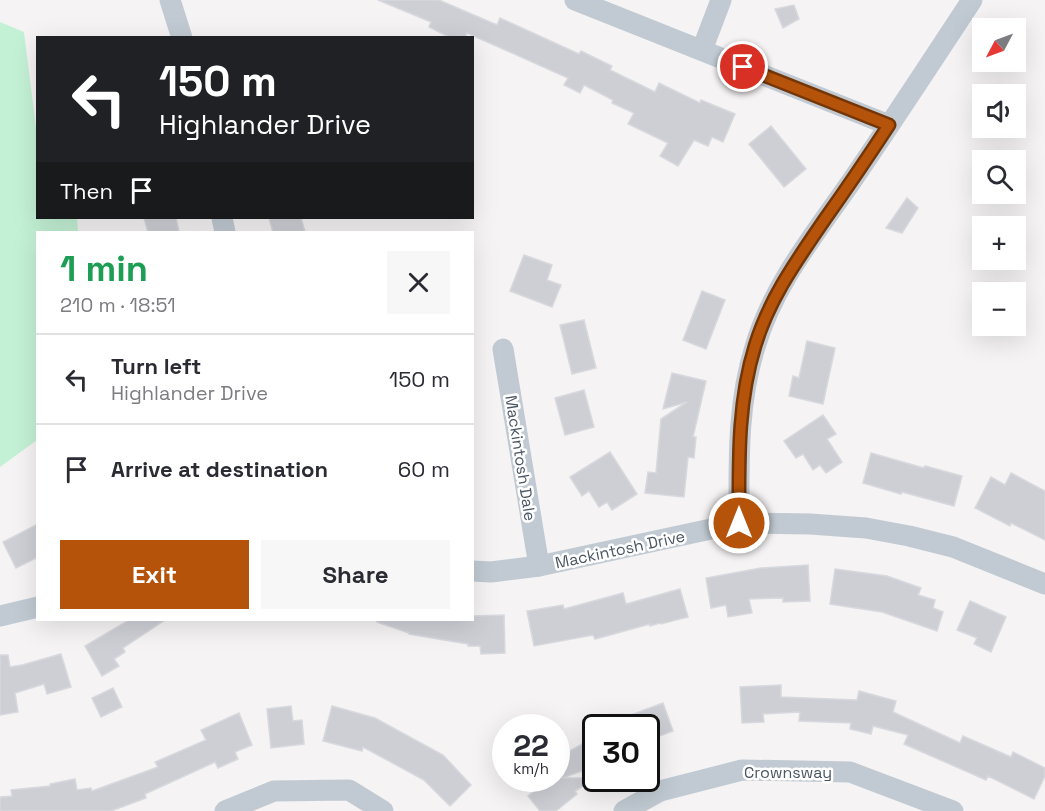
<!DOCTYPE html>
<html lang="en">
<head>
<meta charset="utf-8">
<style>
	body { margin:0; font-family:"Space Grotesk",sans-serif; background:#f7f7f7; color:#2b2b33; height:100vh; display:flex; flex-direction:column; font-size:22px; white-space:nowrap }
	* { box-sizing:border-box; margin:0 }
	p { font-size:20px; color:#7c7c81 }
	.icon { flex:none; width:33px; height:33px; fill:none; stroke:currentColor; stroke-width:2; stroke-linecap:round; stroke-linejoin:round }
	.map { position:relative; flex:1; overflow:hidden }
	.drawer { position:absolute; left:36px; top:231px; width:438px; height:390px; display:flex; flex-direction:column; background:#fff; border-radius:0px; box-shadow:0 6px 24px #0002 }
	.drawer>* { flex:none }
	.guide { position:absolute; left:36px; top:36px; width:438px; height:183px; border-radius:0px; box-shadow:0 6px 24px #0002; background:#202124; color:#fff; overflow:hidden }
	.needle { width:39px; rotate:229deg }
	.buttons { position:absolute; left:972px; top:18px; display:grid; gap:12px }
	.buttons a { display:grid; place-items:center; width:54px; height:54px; border-radius:0px; background:#fff; box-shadow:0 6px 24px #0002; font-size:30px }
	.speed { position:absolute; left:492px; top:714px; display:flex; gap:12px; font-size:30px; font-weight:700; text-align:center }
	.speed>* { display:grid; place-content:center; width:78px; height:78px; border-radius:50%; background:#fff; box-shadow:0 6px 24px #0002; line-height:1 }
	.speed small { font-size:15px; font-weight:400 }
	.speed .limit { border:3px solid #111; border-radius:9px; background:#fff; color:#111 }
	.pin { position:absolute; display:grid; place-items:center; width:51px; height:51px; color:#fff; margin:-26px; border:3px solid #fff; border-radius:50%; box-shadow:0 2px 6px #0007 }
	.me { position:absolute; width:66px; margin:-33px; rotate:0deg; stroke-linejoin:round; filter:drop-shadow(0 0 4px #0008) }
	.turn { display:flex; align-items:center; gap:21px; height:126px; padding:0 24px; font-size:27px }
	.turn .icon { width:78px; height:78px; stroke-width:2.5 }
	.turn b { display:block; font-size:42px; line-height:51px }
	.then { display:flex; align-items:center; height:57px; padding:0 24px; background:#0003; gap:12px; font-size:22px }
	.round { display:grid; place-items:center; flex:none; width:63px; height:63px; border-radius:0px; background:#f7f7f7 }
	.overview { display:flex; align-items:center; justify-content:space-between; height:102px; padding:0 24px }
	h1 { font-size:36px; font-weight:600; line-height:45px; color:#1e9e55 }
	.button { display:flex; gap:12px; margin-top:auto; padding:12px 24px }
	.button a { flex:1; height:69px; border-radius:0px; background:#b45309; color:#fff; font-size:24px; font-weight:600; line-height:69px; text-align:center }
	.button a+a { background:#f7f7f7; color:#2b2b33 }
	ul { padding:0; list-style:none }
	li { display:flex; align-items:center; gap:18px; height:90px; padding:0 24px; border-top:2px solid #e1e1e2 }
	li div { flex:1 }
	li b { display:block; font-size:22px }
	li em { font-style:normal }
	.map>svg:first-child { display:block }
</style>
</head>
<body>
<div class="map">
<svg width="1045" height="811" viewBox="0 0 1045 811">
	<rect width="100%" height="100%" fill="#f5f3f3"/>
	<polygon fill="#c3f1d5" points="0,22 24,32 37,136 38,218 77,218 78,232 38,232 37,440 0,467"/>
	<g fill="#cdcfd5" stroke="#d7d9de" stroke-width="1.5">
		<polygon points="378,0 439,0 497,25 500,18 579,54 581,51 612,66 610,70 655,92 659,83 700,103 701,100 735,114 723,142 712,137 708,146 694,140 678,166 660,156 668,143 628,124 634,113 612,103 613,100 584,85 580,93 564,85 568,78 467,33 465,38 451,38 429,27 431,22"/>
		<polygon points="794,5 799,19 783,28 775,9"/>
		<polygon points="771,126 806,169 784,187 749,144"/>
		<polygon points="907,198 918,208 902,233 886,228"/>
		<polygon points="144,218 176,218 179,232 148,232"/>
		<polygon points="269,218 301,218 305,232 273,232"/>
		<polygon points="524,255 552,265 547,280 561,285 552,307 510,291"/>
		<polygon points="702,291 725,300 706,349 683,340"/>
		<polygon points="584,320 596,368 572,374 560,325"/>
		<polygon points="807,341 835,348 823,404 789,396 793,376 799,378"/>
		<polygon points="672,373 706,381 693,437 696,437 694,458 688,457 684,497 645,493 648,472 656,473 661,419 687,402 663,409"/>
		<polygon points="584,390 594,427 565,435 555,398"/>
		<polygon points="823,415 836,434 827,439 842,462 826,473 820,465 813,470 803,454 796,458 784,441"/>
		<polygon points="610,452 637,494 612,510 607,502 599,507 589,491 582,496 570,477"/>
		<polygon points="871,453 924,468 925,466 962,476 954,506 902,492 901,494 863,483"/>
		<polygon points="1011,473 1045,491 1045,540 1011,523 1010,526 975,508 991,477 1005,485"/>
		<polygon points="38,524 38,557 16,568 3,542"/>
		<polygon points="808,565 810,601 783,602 783,598 749,599 752,613 728,617 726,605 711,608 706,578 761,568"/>
		<polygon points="835,569 887,576 921,588 918,595 935,600 933,608 943,612 937,631 882,612 830,604"/>
		<polygon points="680,589 688,617 661,624 660,623 650,626 650,624 595,639 593,635 534,646 527,611 563,605 564,609 623,593 626,604"/>
		<polygon points="970,601 1006,617 991,652 974,644 977,638 957,630"/>
		<polygon points="504,615 505,653 481,654 480,646 468,646 468,644 409,634 409,633 377,622 378,620 472,620 472,616"/>
		<polygon points="129,620 165,620 123,648 125,652 114,659 119,666 102,676 85,646"/>
		<polygon points="61,654 71,687 47,694 44,684 15,693 18,712 0,715 0,655 8,655 10,667 22,665"/>
		<polygon points="781,685 781,697 857,700 859,691 896,701 893,712 960,743 963,736 1011,757 1013,752 1045,768 1045,776 1034,799 988,776 986,780 904,744 908,735 873,726 871,734 850,729 851,723 799,721 800,712 763,714 764,722 742,723 740,687"/>
		<polygon points="113,688 122,707 101,717 92,698"/>
		<polygon points="663,703 673,731 646,741 646,728 603,728 602,726"/>
		<polygon points="291,706 293,721 302,720 304,744 271,748 267,709"/>
		<polygon points="332,706 375,718 443,755 471,785 450,806 424,780 363,747 362,751 323,741"/>
		<polygon points="239,713 252,745 235,752 238,759 218,768 215,762 145,794 146,798 111,811 0,811 0,797 12,796 11,790 50,786 50,784 75,779 77,790 91,788 92,791 158,767 155,762 206,740 201,730"/>
		<polygon points="596,736 596,766 562,778 596,778 575,791 577,794 556,811 540,811 528,796 541,786 535,778 556,778 556,759"/>
	</g>
	<g fill="none" stroke-linecap="round" stroke-linejoin="round">
		<g stroke="#c1cad2" stroke-width="21">
			<polyline points="170,0 182,38"/>
			<polyline points="575,0 889,125"/>
			<polyline points="702,50 721,0"/>
			<polyline points="222,218 225,232"/>
			<polyline points="503,349 539,566"/>
			<path d="M739,523C739,463 737,404 755,347C773,285 815,234 851,182C892,122 932,61 972,0"/>
			<polyline points="472,571 491,572 539,566 739,523 810,524 866,528 909,536 953,547 1045,584"/>
			<polyline points="0,616 38,607"/>
			<polyline points="225,811 274,791 349,790 383,811"/>
			<polyline points="624,811 660,791 742,770 850,772 953,811"/>
		</g>
	</g>
	<g fill="none" stroke-linecap="round" stroke-linejoin="round">
		<g stroke="#753606" stroke-width="15">
			<path id="route" d="M739,523C739,464 737,404 755,346C769,299 797,260 825,219C847,188 868,157 889,125L743,67"/>
		</g>
		<use href="#route" stroke="#b45309" stroke-width="10"/>
	</g>
	<g text-anchor="middle" stroke-width="5" stroke-linejoin="round" paint-order="stroke">
		<g font-size="16" fill="#4a5661" stroke="#fff">
			<text transform="translate(521 458) rotate(81)" y="6">Mackintosh Dale</text>
			<text transform="translate(620 549) rotate(-12)" y="6">Mackintosh Drive</text>
			<text x="788" y="778">Crownsway</text>
		</g>
	</g>
</svg>
<div class="buttons">
<a><svg class="needle" viewBox="-14 -14 28 28"><path d="M0-13l5 13h-10z" fill="#e53935"/><path d="M0 13l5-13h-10z" fill="#7c7c81"/></svg></a>
<a><svg class="icon" aria-label="sound" viewBox="0 0 24 24"><path d="M4 9h4l5-4v14l-5-4H4zM17 9q2 3 0 6"/></svg></a>
<a><svg class="icon" aria-label="search" viewBox="0 0 24 24"><circle cx="10" cy="10" r="6"/><path d="M15 15l6 6"/></svg></a>
<a>+</a>
<a>−</a>
</div>
<div class="speed"><div>22<small>km/h</small></div><div class="limit">30</div></div>
<div class="pin" style="left:743px;top:67px;background:#d93025"><svg class="icon" aria-label="arrive" viewBox="0 0 24 24"><path d="M6 21V4h12l-3 4 3 4H6"/></svg></div>
<svg class="me" style="left:739px;top:523px" viewBox="-20 -20 40 40"><circle r="17" fill="#b45309" stroke="#fff" stroke-width="3"/><path d="M0-11L8 9 0 5-8 9z" fill="#fff"/></svg>
<div class="guide">
<div class="turn"><svg class="icon" aria-label="left" viewBox="0 0 24 24"><path d="M17 20v-9H6M10 6l-5 5 5 5"/></svg><div><b>150 m</b>Highlander Drive</div></div>
<div class="then">Then<svg class="icon" aria-label="arrive" viewBox="0 0 24 24"><path d="M6 21V4h12l-3 4 3 4H6"/></svg></div>
</div>
<section class="drawer">
<div class="overview"><div><h1>1 min</h1><p>210 m · 18:51</p></div><a class="round"><svg class="icon" aria-label="close" viewBox="0 0 24 24"><path d="M6 6l12 12M18 6L6 18"/></svg></a></div>
<ul>
<li><svg class="icon" aria-label="left" viewBox="0 0 24 24"><path d="M17 20v-9H6M10 6l-5 5 5 5"/></svg><div><b>Turn left</b><p>Highlander Drive</p></div><em>150 m</em></li>
<li><svg class="icon" aria-label="arrive" viewBox="0 0 24 24"><path d="M6 21V4h12l-3 4 3 4H6"/></svg><div><b>Arrive at destination</b></div><em>60 m</em></li>
</ul>
<div class="button"><a>Exit</a><a>Share</a></div>
</section>
</div>
</body>
</html>
